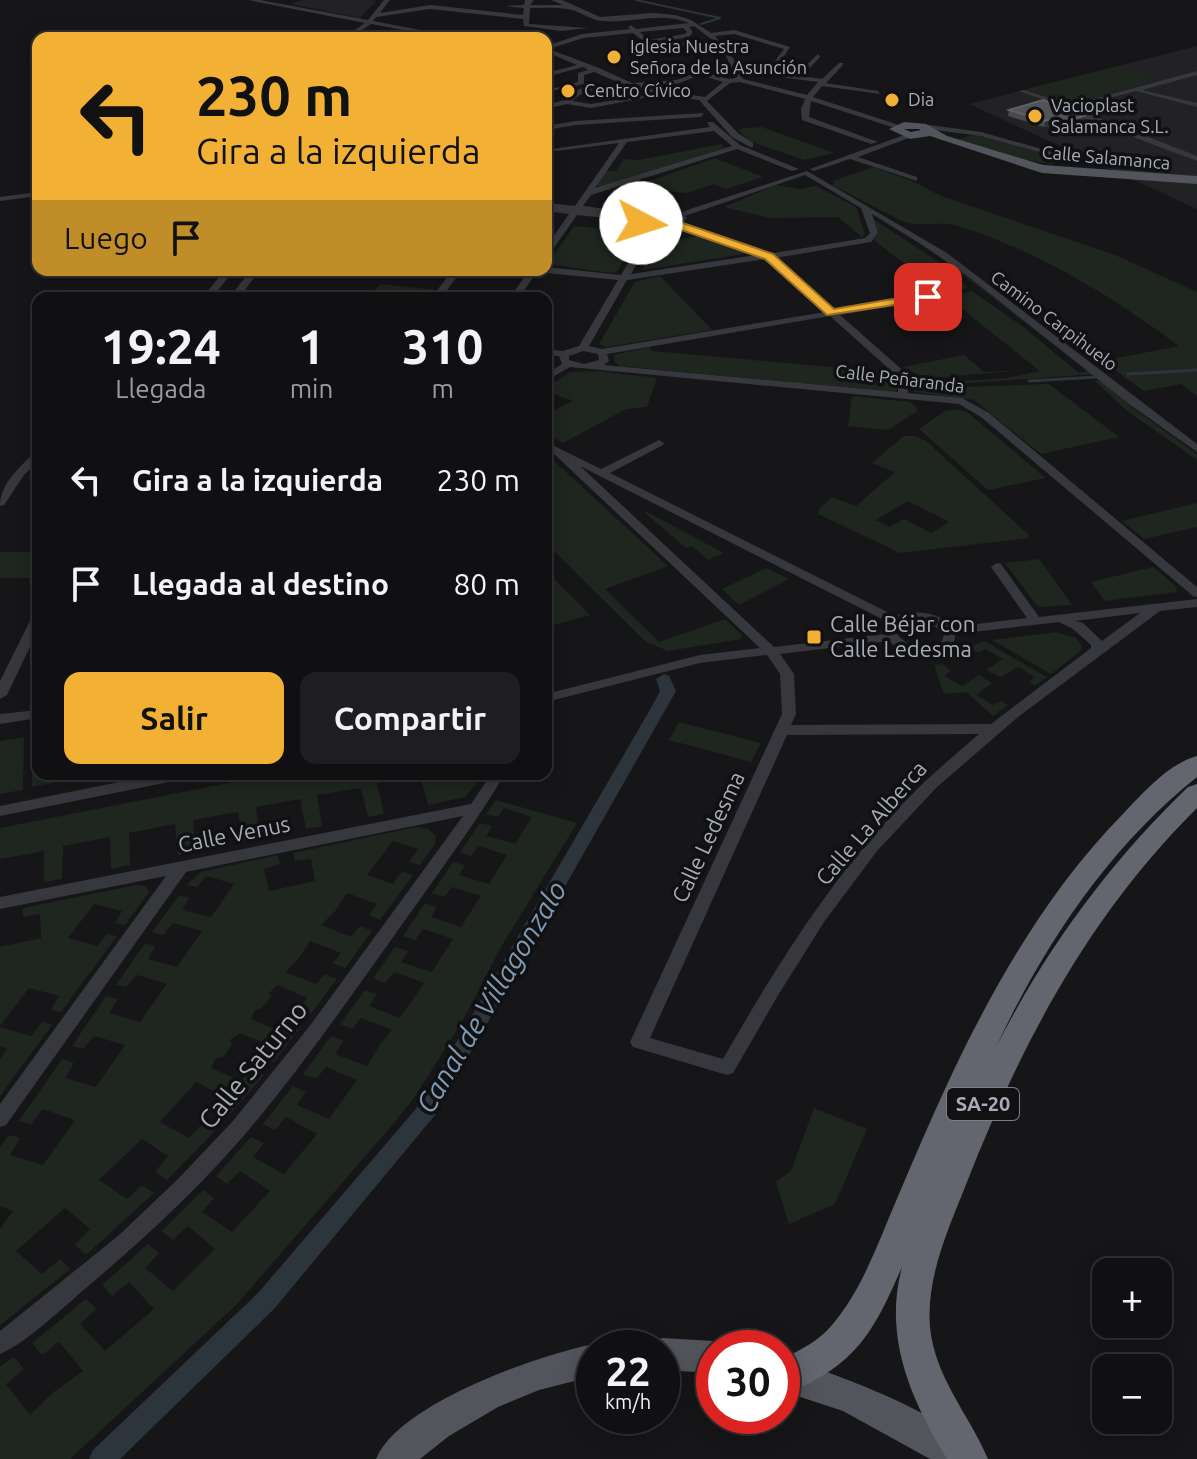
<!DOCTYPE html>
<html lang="es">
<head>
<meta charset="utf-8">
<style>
	body { margin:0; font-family:Ubuntu,sans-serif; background:#1e1e20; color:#f1f3f6; height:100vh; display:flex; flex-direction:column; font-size:30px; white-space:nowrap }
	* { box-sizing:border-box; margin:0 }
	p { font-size:26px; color:#9c9d9f }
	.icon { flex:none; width:44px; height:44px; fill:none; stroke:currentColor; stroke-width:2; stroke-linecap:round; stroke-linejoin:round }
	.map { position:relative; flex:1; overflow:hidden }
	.details { position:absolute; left:32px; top:292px; width:520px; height:488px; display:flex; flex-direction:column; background:#101012; border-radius:16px; box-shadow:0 4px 20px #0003,0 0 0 2px #303032 }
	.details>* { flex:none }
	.guide { position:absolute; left:32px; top:32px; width:520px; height:244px; border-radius:16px; box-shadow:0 4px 20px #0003,0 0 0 2px #303032; background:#f2b134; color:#111; overflow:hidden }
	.buttons { position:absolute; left:1092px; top:1258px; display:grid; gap:16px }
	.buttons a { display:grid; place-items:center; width:80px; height:80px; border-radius:16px; background:#101012; box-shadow:0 4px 20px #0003,0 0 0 2px #303032; font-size:40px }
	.speed { position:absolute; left:576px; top:1330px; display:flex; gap:16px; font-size:40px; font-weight:700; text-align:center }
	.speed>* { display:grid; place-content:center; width:104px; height:104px; border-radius:50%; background:#101012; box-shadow:0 4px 20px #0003,0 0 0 2px #303032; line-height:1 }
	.speed small { font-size:20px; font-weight:400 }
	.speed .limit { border:12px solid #d22; background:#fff; color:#111 }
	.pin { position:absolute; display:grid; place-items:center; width:68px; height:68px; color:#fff; margin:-34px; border-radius:16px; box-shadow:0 4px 12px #0006 }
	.me { position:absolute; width:88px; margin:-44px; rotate:95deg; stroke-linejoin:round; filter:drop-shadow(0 0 6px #0008) }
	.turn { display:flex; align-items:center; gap:28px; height:168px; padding:0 32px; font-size:36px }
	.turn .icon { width:104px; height:104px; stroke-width:2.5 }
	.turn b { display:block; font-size:56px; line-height:68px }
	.then { display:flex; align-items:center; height:76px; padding:0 32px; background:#0003; gap:16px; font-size:30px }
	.eta { display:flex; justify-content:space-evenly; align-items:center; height:136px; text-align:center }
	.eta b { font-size:48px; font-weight:700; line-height:56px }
	.cta { display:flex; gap:16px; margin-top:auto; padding:16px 32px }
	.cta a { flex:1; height:92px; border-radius:16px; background:#f2b134; color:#111; font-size:32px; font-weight:700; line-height:92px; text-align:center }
	.cta a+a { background:#1e1e20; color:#f1f3f6 }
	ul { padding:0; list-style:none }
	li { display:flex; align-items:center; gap:24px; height:104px; padding:0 32px }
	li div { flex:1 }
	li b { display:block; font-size:30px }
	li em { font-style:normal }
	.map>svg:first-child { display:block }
</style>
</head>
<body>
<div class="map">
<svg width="1197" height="1459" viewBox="0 0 1197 1459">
	<rect width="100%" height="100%" fill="#161618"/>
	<g fill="#222225">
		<polygon points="302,0 369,0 376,1 360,18 291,4"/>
		<polygon points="1197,46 1197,209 969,104"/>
	</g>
	<g fill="#1e261f" fill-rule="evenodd">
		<polygon points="1118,66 1159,79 1070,103 1027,89"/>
		<polygon points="762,127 834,153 804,160 749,141 738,129"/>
		<polygon points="942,134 960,139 975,134 1038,151 1057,162 1051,164 1010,157"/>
		<polygon points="721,144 724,148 603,188 596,185 606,171 616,171 624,159 639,160"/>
		<polygon points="715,158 763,177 726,189 714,184 687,193 632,187"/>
		<path d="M873,167L914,182L941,196L1115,255L1197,292V396L1181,384L1144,391L1102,361L1179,346C1112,296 1038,251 958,226C939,221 922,227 904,222L832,185L835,183L833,181Z"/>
		<polygon points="776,185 800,189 816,186 856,207 865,234 862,237 838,217 769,218 724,207"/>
		<polygon points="873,219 942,264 968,288 947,292 935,288 874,240 878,233"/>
		<polygon points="886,221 944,257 1095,374 942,385 912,384 1006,378 1040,371 952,301 951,295 972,291 1022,326 1079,373 1088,371 940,257"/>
		<polygon points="574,226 609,229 637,240 617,271 612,273 547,264"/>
		<polygon points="700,236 750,253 642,270 659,242"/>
		<polygon points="660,276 712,330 606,347 599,344 635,282"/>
		<polygon points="381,284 427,289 434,290 427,298 371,294"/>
		<polygon points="649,347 652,351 887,372 899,382 896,392 620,366 614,361 614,355"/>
		<polygon points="964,355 984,372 1028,370 931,378 922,377 903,367"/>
		<polygon points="597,371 657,378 647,407 626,409 563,443 546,434 546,414 573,401 546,391 546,388 570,372"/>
		<polygon points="1101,380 1134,409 1197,454 1197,460 1126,410 1095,381"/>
		<polygon points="1049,384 1119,437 1041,454 974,400 915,392 911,389"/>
		<polygon points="852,396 909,402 916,406 917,411 888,430 848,426"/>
		<polygon points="957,409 967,412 1046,478 988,490 919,429 945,411"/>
		<path d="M904,436H915L926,441L1029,535V538L900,553L818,514L819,509L832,497L856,506L895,472L872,463ZM908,501L948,521L949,522L931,533L904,519L889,527L876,520Z"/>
		<polygon points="553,460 668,566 605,589 659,642 725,619 742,635 741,639 668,651 646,642 546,543 546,462"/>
		<polygon points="1197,503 1197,527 1144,539 1122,521"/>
		<polygon points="644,512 645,511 724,553 708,560 692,546 686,548"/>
		<rect x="0" y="552" width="38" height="26"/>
		<polygon points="1039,559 1072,605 1038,607 1005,563"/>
		<polygon points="1153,567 1177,587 1176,592 1105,601 1091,582"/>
		<polygon points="766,568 789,579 739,605 722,589"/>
		<polygon points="550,575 590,615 546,627 546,576"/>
		<polygon points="1056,632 1076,638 1082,646 1081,651 1051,674 992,640"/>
		<polygon points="984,641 1047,677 1035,686 1029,682 1035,677 1018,667 1001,677 986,670 1003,659 985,649 978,653 969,647"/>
		<polygon points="943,664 950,671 944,676 962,686 979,675 992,683 976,695 993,705 1001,701 1008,705 993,716 966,692 944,694 934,665"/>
		<polygon points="679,722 761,743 751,762 669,740"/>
		<polygon points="38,726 38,774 83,774 84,777 32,787 31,727"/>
		<polygon points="24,737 23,790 0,794 0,741"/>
		<polygon points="274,774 446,774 477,783 465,797 428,805 420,776 377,783 384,814 368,817 361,788 317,795 322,826 306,829 300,799 256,807 260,839 242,842 238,812 193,820 195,852 178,855 175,824 129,833 130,865 111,869 110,837 63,846 62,879 44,882 44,851 0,859 0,828"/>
		<polygon points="496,800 577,823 501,947 463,1020 416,1095 395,1122 236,1305 70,1459 0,1459 0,1367 14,1357 24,1369 6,1384 30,1415 55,1391 83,1371 59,1342 42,1355 32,1343 86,1299 96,1309 80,1324 105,1351 154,1309 129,1282 112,1296 102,1285 148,1244 159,1253 145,1268 173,1291 215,1249 188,1226 173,1240 162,1231 203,1190 214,1198 202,1212 232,1232 270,1191 240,1171 227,1184 216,1176 251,1137 264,1143 253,1157 284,1174 317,1134 286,1117 275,1130 263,1124 293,1086 306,1092 297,1105 329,1119 357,1080 326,1067 316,1079 303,1074 331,1036 344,1041 335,1054 367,1066 381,1043 392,1030 361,1018 352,1029 340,1024 365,990 377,994 369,1006 400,1018 424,983 394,972 385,983 373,978 395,947 408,951 401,962 432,972 453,939 423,929 415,940 403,936 425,903 437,907 431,917 461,927 481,896 452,887 444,897 432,893 453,862 465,865 459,875 489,884 507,855 478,846 471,856 460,852 480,823 492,826 486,836 515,844 532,817 504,808 498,817 486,814"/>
		<path d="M416,827L427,828L436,836L435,844L420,865L409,862L418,849L393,841L367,875L393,884L402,871L413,875L380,920L369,915L377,904L347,893L336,910L321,925L351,937L360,926L372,931L345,968L333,963L341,953L310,941C301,955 299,959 285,972L316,984L325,974L337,979L311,1014L299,1009L307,998L278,985L269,993L271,997L262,1008L255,1010L251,1019L280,1031L290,1020L302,1025L274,1062L261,1057L270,1045L240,1033L230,1040L232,1045L223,1057L216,1058L211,1068L241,1081L252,1070L264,1075L227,1118L214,1111L225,1097L196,1082L160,1122L189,1138L203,1124L215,1131L167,1180L155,1172L168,1156L142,1139L99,1180L127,1199L142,1185L154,1193L86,1255L75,1245L90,1229L65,1208L16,1251L42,1274L60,1259L70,1269L0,1325V1229L13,1211L0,1206V1147L9,1135L20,1138L10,1155L43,1165L75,1120L43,1109L31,1124L19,1121L62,1059L74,1063L65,1078L96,1087L125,1045L94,1036L83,1049L72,1046L106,996L118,999L109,1013L140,1022L167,984L137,975L126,987L116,985L145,943L155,946L148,959L177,967L202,931L173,923L163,935L152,932L179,895L189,898L182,910L211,917L234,884L206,876L197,887L186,885L201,872L278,855L280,864L264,869L269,891L315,881L311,859L295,861L293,853Z"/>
		<polygon points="136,885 146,886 149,892 125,925 115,923 122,911 94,904 68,938 97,946 107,934 117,936 61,1012 51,1010 59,996 29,988 0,1026 0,947 41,938 40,914 23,917 23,908"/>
		<polygon points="42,1022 52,1025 0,1096 0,1059 7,1049 0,1046 0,1027 31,1036"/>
		<polygon points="814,1108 867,1129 835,1204 789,1224 776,1182 791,1171"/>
	</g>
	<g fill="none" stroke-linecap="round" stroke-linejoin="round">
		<polyline stroke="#2c353c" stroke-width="2" points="636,0 720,18 701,24"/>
		<g stroke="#2c353c" stroke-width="3">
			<polyline points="1128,374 1197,370"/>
			<polyline points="1029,381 1097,377"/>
		</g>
		<polygon fill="#2c353c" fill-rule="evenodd" points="664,674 669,676 676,691 435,1115 274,1309 120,1459 89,1459 93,1450 258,1293 421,1103 651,708 660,691 656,679"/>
		<g fill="#37383d" fill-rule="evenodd">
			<path d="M248,0H260L368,20L384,0H390L380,13L430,5L523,15L524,8L504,6L524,5L525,0H534L530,5H563L551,0H562L600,17L653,13L675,15L691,20L711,33L734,30L790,47L773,73L796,75L818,54L820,57L802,76L822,79L839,63H843V65L826,83L878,91L880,94L822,86L813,97L902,126L895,128L811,101L809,117L878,142L871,144L802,120L801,109L805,99L740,82L730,83L707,101L738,133L753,143V147H750L732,137L699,100L659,95L591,108L567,104L546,109V105L565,100L573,92L585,87L620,83L594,72L584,75V84L551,91V89L578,82V73L588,70L583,67L546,77V73L577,65L546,52V46L582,34L630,29L628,27L631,25L636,29L689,23C659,11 632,24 602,21C589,20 579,10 567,9C555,7 542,8 530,8L529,24L588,28L561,31L524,26L523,19L430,9L376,17L373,21L447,35L450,32L477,36H533L536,38H446L371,24L350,38H343L365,23ZM694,26L714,41L676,43L674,46L717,45L726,56L736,78L728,79L700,71L677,80L632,83L599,68L549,49L583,38L633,33L647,44L689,37L693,32L689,27ZM683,28L687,32L685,34L648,40L640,32ZM734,34L784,49L772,65L736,62L715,36ZM738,66L769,69L766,75L818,82L807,95L743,79ZM700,75L723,82L705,97L642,87L677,84ZM630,87L651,94L591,104L572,101C588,86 610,87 630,87Z"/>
			<polygon points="1197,71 1197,75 1142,90 1197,103 1197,107 1136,91 1087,104 1082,110 1089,114 1197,156 1197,161 1083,118 1076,111 1019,91 1024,90 1077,107 1083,102"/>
			<polygon points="704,113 701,117 576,125 546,130 546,126 576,121"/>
			<path d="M707,122H713L740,145L799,169L792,171L737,149L591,195L583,206L640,213L663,208L681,212L807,171L947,253L1197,444V452L1129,404L973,280L924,246L872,214L878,233L871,242L775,258L834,310L931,295L933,297L928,300L840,315L907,374L908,393L962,398L989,413L1197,587V597L1193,596L981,417L959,404L570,367L546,381V374L562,364L559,356L546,355V349L563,351L579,346L618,280L546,273L542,270H546V267L621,275L649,228L637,221L577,215L549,255L546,256V247L569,214L546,211V203L575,206L619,143L556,151L552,149L710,127ZM714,131L732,146L595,188L627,142ZM805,175L861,208L870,233L865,238L768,254L682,224L687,218L685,216ZM663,212L678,218L674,223L655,224L642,217ZM676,228L756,255L631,274L657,229ZM766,259L825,312L602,349L589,346L627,280ZM830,316L898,377V392L604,365L609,361L607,354ZM583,351L598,354L599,360L584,364L569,360V356Z"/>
			<polygon points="922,124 981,132 1063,155 1059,157 1046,156 1043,153 981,136 919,128"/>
			<polygon points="907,134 914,136 858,157 917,177 917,181 850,159 814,171 810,169"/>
			<polygon points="38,192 38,196 0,201 0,197"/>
			<polygon points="225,270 234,270 212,298 202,298"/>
			<polygon points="251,270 260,270 239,298 229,298"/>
			<polygon points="453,270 462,270 441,298 431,298"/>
			<polygon points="530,270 538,270 519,298 509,298"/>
			<path d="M659,440L664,443L663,445L610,473L895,616C915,610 937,611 952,627L1027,618L991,567L997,563L1001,564L1039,617L1197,599V607L1160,611L1018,717L937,787L877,851L824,922L777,997L733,1073L727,1075L633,1047L630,1042L782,714L780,674L767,655L700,663L546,702V694L700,655L760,648L552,452L546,449V442L601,469ZM580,466L888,622L884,634L774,647ZM1140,613L1102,641L1083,623L1075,621ZM917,620L932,623L944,635L942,641C925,652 909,649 896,633L900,624ZM1059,622L1073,629L1091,645V648L991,724L791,725L796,714L794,674L780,654L889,641C907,659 932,660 953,646L956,634ZM979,734C950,759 920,784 894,813C825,887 773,972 723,1059L650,1038L787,735Z"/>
			<path d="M38,452V461L24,475L4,505L0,506C0,484 19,468 34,453Z"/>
			<polygon points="38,613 38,630 7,695 0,699 0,681 32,617"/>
			<polygon points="38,710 38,718 0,724 0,714"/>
			<polygon points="159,774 191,774 184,779 0,816 0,806"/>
			<path d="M491,774H505C470,832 428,887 389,943C343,1007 298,1072 247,1132C198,1189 143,1240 86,1288C65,1306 25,1344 0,1354V1331L118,1236L177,1180L232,1122L309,1027L463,816L186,872L6,1125L0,1127V1104L166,876L0,909V897L471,804Z"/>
		</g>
		<g fill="#53555c" fill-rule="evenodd">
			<path d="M904,122L926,124L947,136L1043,165L1197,176V184L1042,173L930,136L910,139L889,129ZM904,129H919L921,130L911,132Z"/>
			<polygon points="662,1338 714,1341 727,1348 714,1348 714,1373 662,1370 662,1348 648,1348 650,1343"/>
			<path d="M594,1344L605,1348H594V1376L539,1390L498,1407L449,1436L420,1459H376C398,1404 538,1355 594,1344Z"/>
			<path d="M782,1357C825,1370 962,1418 978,1459H930L843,1411L782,1391Z"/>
		</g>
		<path fill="#63666e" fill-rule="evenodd" d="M1197,756V777C1108,848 1044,945 996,1047C1046,949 1109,863 1188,787L1197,784V808C1090,914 1022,1042 967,1182C949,1228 926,1276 930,1327C935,1378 969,1414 988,1459H947C911,1400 883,1337 902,1267C873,1333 857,1364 788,1393L782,1391V1359C800,1350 819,1341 832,1325C862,1290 878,1243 896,1201C919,1147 942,1093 968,1041C1009,960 1058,880 1122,815C1141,795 1169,763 1197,756Z"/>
	</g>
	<polygon fill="#47494d" points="1009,110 1083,123 1061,130 1050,126 1044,127 1008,116"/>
	<g fill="#2f3033">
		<polygon points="1084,116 1083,123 1061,130 1062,123"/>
		<polygon points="1051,119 1050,126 1044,127 1045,121"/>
	</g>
	<polygon fill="#525359" stroke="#5f6168" stroke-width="2" points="1043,100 1084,116 1062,123 1051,119 1045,121 1009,110"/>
	<polygon fill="#f2b134" stroke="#9d7322" stroke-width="2" points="641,219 655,224 680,222 773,254 834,309 928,293 934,297 928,300 827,315 765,259 676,228 654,230 637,225 637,220"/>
	<g fill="#f2b134" stroke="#111113" stroke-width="3">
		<circle cx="614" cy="57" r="8"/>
		<circle cx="568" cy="91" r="8"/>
		<circle cx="892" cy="100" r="8"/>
		<circle cx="1035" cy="116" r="8"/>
		<rect x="806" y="629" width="16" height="16" rx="4"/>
	</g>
	<g text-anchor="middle" stroke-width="7" stroke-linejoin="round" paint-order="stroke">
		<g font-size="18" fill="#a8adb8" stroke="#111113" text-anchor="start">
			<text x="630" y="53">Iglesia Nuestra<tspan x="630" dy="21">Señora de la Asunción</tspan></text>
			<text x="584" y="97">Centro Cívico</text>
			<text x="908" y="106">Dia</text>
			<text x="1051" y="112">Vacioplast<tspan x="1051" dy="21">Salamanca S.L.</tspan></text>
		</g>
		<g font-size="18" fill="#a8adb8" stroke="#111113">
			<text transform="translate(1106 158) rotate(5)" y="6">Calle Salamanca</text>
			<text transform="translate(1054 321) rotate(37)" y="6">Camino Carpihuelo</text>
			<text transform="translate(900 379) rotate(7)" y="6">Calle Peñaranda</text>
		</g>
		<rect fill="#111113" stroke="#7b7e86" stroke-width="2" x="947" y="1088" width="72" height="32" rx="6"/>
		<g font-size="20" font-weight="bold" fill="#a8adb8">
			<text x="983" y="1111">SA-20</text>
		</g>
		<g font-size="22" fill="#a8adb8" stroke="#111113" text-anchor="start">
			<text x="830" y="632">Calle Béjar con<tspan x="830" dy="25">Calle Ledesma</tspan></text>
		</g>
		<g font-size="22" fill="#a8adb8" stroke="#111113">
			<text transform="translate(871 823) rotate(-49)" y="8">Calle La Alberca</text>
			<text transform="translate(234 834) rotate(-11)" y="8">Calle Venus</text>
			<text transform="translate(708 837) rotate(-65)" y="8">Calle Ledesma</text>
		</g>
		<g font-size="26" fill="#a8adb8" stroke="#111113">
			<text transform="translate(253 1065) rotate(-51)" y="9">Calle Saturno</text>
		</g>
		<g font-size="28" font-style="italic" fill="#7f9bb3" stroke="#111113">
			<text transform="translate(491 997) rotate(-59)" y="10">Canal de Villagonzalo</text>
		</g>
	</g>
</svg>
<div class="buttons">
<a>+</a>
<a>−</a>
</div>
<div class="speed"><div>22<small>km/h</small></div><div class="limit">30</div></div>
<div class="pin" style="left:928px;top:297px;background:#d93025"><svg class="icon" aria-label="arrive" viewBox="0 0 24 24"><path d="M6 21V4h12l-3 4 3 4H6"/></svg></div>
<svg class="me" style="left:641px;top:223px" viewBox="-20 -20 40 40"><circle r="19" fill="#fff"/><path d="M0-13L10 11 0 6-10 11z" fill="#f2b134"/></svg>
<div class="guide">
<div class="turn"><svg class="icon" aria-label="left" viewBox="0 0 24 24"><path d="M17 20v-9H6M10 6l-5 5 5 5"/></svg><div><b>230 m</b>Gira a la izquierda</div></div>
<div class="then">Luego<svg class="icon" aria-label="arrive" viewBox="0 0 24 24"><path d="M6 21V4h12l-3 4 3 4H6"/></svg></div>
</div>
<section class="details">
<div class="eta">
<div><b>19:24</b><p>Llegada</p></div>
<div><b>1</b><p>min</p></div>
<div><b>310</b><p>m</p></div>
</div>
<ul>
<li><svg class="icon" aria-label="left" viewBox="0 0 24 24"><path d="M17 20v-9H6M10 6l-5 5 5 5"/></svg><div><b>Gira a la izquierda</b></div><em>230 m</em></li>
<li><svg class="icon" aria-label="arrive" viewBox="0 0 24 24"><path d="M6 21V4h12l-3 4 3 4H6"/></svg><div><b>Llegada al destino</b></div><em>80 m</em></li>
</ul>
<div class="cta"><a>Salir</a><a>Compartir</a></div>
</section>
</div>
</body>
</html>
